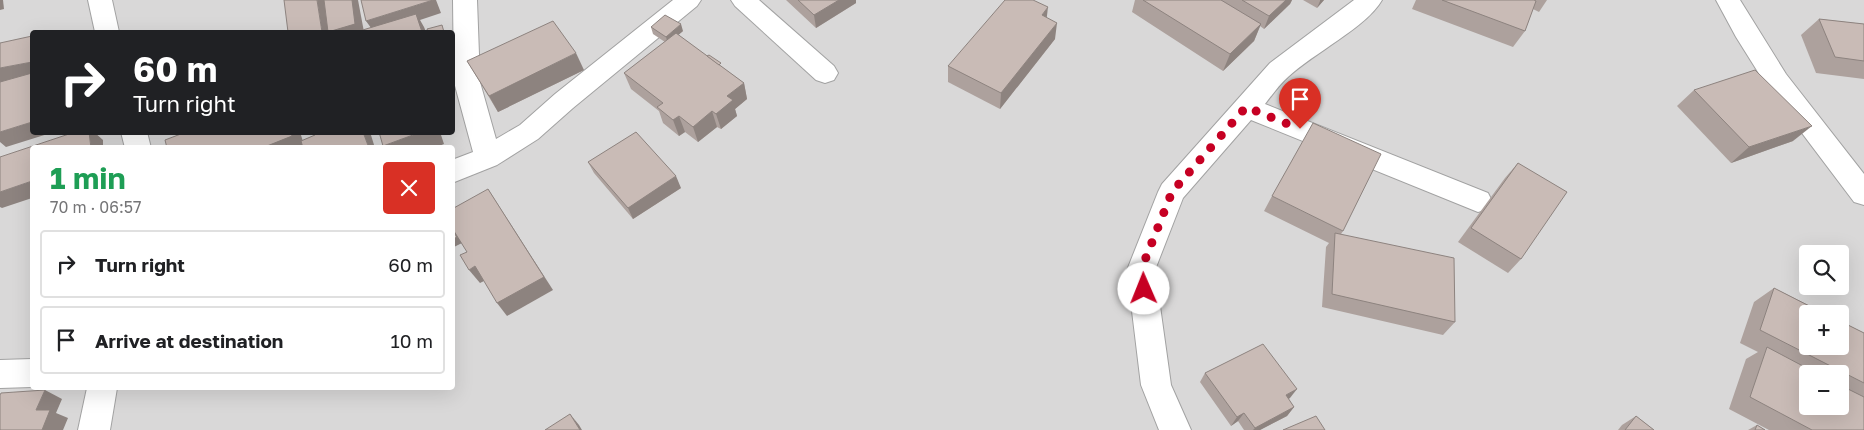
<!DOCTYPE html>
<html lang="en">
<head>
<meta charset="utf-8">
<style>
	body { margin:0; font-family:"Golos Text",sans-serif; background:#f2f2f2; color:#202124; height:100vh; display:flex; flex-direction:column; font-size:19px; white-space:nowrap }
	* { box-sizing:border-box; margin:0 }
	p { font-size:16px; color:#757577 }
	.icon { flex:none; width:28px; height:28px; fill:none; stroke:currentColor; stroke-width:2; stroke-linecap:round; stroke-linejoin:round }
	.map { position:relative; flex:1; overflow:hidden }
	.sheet { position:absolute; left:30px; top:145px; width:425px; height:245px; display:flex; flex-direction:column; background:#fff; border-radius:5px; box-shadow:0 5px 20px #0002 }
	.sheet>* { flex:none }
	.guide { position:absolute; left:30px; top:30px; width:425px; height:105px; border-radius:5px; box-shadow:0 5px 20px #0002; background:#202124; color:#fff; overflow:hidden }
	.tools { position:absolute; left:1799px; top:245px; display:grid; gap:10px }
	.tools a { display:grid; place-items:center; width:50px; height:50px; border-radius:5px; background:#fff; box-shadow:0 5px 20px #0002; font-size:25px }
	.pin { position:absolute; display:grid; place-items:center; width:42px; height:42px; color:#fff; margin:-51px -21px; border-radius:50% 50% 50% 0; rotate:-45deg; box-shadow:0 0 5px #0007 }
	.pin .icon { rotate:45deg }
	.me { position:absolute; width:55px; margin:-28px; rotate:359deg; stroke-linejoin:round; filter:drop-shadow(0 0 4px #0008) }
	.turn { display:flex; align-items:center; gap:18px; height:105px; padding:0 20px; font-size:22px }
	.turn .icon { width:65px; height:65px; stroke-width:2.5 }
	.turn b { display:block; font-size:35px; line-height:42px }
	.round { display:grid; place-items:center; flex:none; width:52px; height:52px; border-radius:5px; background:#f2f2f2 }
	.summary { display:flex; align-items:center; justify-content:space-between; height:85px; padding:0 20px }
	h1 { font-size:30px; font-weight:700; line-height:38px; color:#1e9e55 }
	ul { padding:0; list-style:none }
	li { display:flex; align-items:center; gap:15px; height:68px; margin:0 10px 8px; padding:0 10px; border:2px solid #e0e0e0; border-radius:5px }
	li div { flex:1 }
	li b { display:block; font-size:19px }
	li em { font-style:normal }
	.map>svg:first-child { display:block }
</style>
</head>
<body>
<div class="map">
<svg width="1864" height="430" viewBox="0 0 1864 430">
	<rect width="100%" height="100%" fill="#eee6e0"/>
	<path fill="#d9d8d8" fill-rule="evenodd" d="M0,0H1864V430H0ZM32,32H452V132H32ZM32,148H452V388H32ZM1808,254H1840V286H1808ZM1808,314H1840V346H1808ZM1808,374H1840V406H1808Z"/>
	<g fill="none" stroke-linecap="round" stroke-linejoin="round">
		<g stroke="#a2a2a2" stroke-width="2">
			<g id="minor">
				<polygon points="88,0 112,0 119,32 95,32"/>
				<polygon points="453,0 477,0 480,82 496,139 520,125 555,94 673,0 701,0 697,6 573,108 538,139 497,165 452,183 452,160 473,152 454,82"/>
				<polygon points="731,0 759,0 834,66 838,73 834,80 825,83 816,80 735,6"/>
				<path d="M1354,0H1382C1367,27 1312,54 1288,77C1279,85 1272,95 1265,104L1488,193L1492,201L1488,209L1478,212L1251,120L1183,198L1155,270L1171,385L1191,430H1159L1141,385L1127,270L1158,192L1162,184L1270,63Z"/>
				<polygon points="1716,0 1740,0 1786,74 1864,174 1864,205 1854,202 1768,88 1736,37"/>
				<polygon points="121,132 147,132 151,148 125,148"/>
				<polygon points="32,359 32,387 0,388 0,360"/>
				<polygon points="87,388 117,388 110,430 78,430"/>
			</g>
		</g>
		<use href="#minor" fill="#fff" fill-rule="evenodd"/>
	</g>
	<g fill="#ada19d" fill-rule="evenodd">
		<polygon points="786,0 856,0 856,3 816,28"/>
		<polygon points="1135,0 1292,0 1290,4 1264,29 1260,26 1254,41 1223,71 1132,12"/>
		<polygon points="1303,0 1324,0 1317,8"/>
		<polygon points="1416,0 1547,0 1539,12 1533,9 1525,31 1513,47 1412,9"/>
		<polygon points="1046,18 1055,39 1000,109 948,82 948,66"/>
		<polygon points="1819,19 1864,24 1864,79 1816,73 1801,35"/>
		<polygon points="651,27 683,31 678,35 744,83 747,99 735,109 737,116 721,129 717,127 698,142 685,132 679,136 663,123 659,111 631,89 624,73 665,42 653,34"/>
		<polygon points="467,61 584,70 498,112"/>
		<polygon points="1694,90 1793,141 1731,163 1677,106"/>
		<polygon points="588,162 681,188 633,219 594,173"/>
		<polygon points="1518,163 1521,259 1508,273 1458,242 1505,178"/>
		<polygon points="1272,196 1343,231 1341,234 1455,322 1443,335 1322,307 1326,247 1329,243 1264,211"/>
		<path d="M1774,288L1864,333V430H1769L1729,409L1746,359L1758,352L1740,343L1754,302ZM1808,374H1840V406Z"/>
		<polygon points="1205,373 1290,398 1288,399 1294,407 1287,416 1260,430 1244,430 1238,421 1231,426 1200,382"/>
		<polygon points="1636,416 1654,430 1618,430 1622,425"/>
		<polygon points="1757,425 1765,430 1748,430"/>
	</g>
	<g fill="#8d837f">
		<polygon points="0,0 3,0 4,9 0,10"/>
		<polygon points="317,0 358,0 364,32 322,32"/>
		<polygon points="433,0 436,0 441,13 420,20 424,27 426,32 374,32 366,21"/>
		<polygon points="839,0 856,0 856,3 816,28 814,15"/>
		<polygon points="1286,0 1292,0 1290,4 1264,29 1269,16"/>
		<polygon points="1320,0 1324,0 1317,8 1320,1"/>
		<polygon points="1048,7 1046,24 1042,15"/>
		<polygon points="1057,23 1055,39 1000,109 1001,93"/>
		<polygon points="681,24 683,31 668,44 666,37"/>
		<polygon points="1261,24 1254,41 1223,71 1230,54"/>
		<polygon points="576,53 584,70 498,112 489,96"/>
		<polygon points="32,62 32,77 0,84 0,68"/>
		<polygon points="744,83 747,99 735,109 737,116 721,129 716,114 727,96"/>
		<polygon points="712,111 717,127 698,142 693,127"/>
		<polygon points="679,116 685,132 679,136 673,120"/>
		<polygon points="32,122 32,132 54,132 6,147 0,142 0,132"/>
		<polygon points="1812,126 1793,141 1731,163 1749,147"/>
		<polygon points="89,132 94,132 103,140 103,148 91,148"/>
		<polygon points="291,132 300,132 305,148 262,148"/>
		<polygon points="363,132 370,132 375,148 369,148"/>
		<polygon points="421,132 440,132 444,144 434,148 384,148 383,146"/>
		<polygon points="676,176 681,188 633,219 628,208"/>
		<polygon points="32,181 32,198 2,208 0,207 0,192"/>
		<polygon points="488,189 553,290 507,316 497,303"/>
		<polygon points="452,229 462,243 452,248"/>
		<polygon points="475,266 486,280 480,283 469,270"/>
		<polygon points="1297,389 1290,398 1279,404 1286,395"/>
		<polygon points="45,390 62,399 56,413 68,418 63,430 42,430 36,410"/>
		<polygon points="1294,407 1287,416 1260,430 1253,430 1255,428"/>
		<polygon points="1244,413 1238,421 1231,426 1237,417"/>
		<polygon points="570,414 579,425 582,430 580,430"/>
	</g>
	<g fill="#c9bbb6" stroke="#8d837f">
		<polygon points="284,0 317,0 322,32 288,32"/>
		<polygon points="324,0 352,0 355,24 328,32"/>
		<polygon points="361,0 433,0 366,21"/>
		<polygon points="798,0 839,0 814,15"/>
		<polygon points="1005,0 1033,0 1048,7 1042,15 1057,23 1001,93 948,66"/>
		<polygon points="1143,0 1221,0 1261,24 1230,54"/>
		<polygon points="1242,0 1286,0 1269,16"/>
		<polygon points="1442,0 1534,0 1536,1 1525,31"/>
		<polygon points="416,14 422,32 356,32"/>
		<polygon points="665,15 681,24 666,37 651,27"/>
		<polygon points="1819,19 1864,24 1864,61 1835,57"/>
		<polygon points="553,21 576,53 489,96 467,61"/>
		<polygon points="442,25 444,32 428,32 427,29"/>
		<polygon points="676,33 744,83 727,96 733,100 716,114 712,111 693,127 679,116 673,120 657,107 663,103 624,73"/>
		<polygon points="32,36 32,62 0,68 0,43"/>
		<polygon points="709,55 721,63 719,65 707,56"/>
		<polygon points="1755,70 1812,126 1749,147 1694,90"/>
		<polygon points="32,73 32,122 0,132 0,82"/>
		<polygon points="1313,123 1381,154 1343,231 1272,196"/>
		<polygon points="75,132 89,132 91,148 32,148 32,181 0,192 0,157"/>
		<polygon points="186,132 291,132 292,136 262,148 167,148 165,140"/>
		<polygon points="314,132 363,132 369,148 303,148 301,141 315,135"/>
		<polygon points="379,132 421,132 383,146"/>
		<polygon points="636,132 676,176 628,208 588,162"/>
		<polygon points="293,145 294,148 286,148"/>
		<polygon points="1518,163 1567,192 1521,259 1471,228"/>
		<polygon points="488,189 544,277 497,303 475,266 469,270 460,255 467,252 452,228 452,209"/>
		<polygon points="452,230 457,237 452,240"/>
		<polygon points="1335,233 1454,258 1455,322 1332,294"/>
		<polygon points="1774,288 1825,314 1808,314 1808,346 1840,346 1840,321 1864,333 1864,383 1760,330"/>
		<polygon points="1263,344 1297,389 1286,395 1294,407 1255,428 1244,413 1237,417 1205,373"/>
		<polygon points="1767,347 1818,374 1808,374 1808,406 1840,406 1840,385 1864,397 1864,430 1812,430 1750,397"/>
		<polygon points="45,390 36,410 50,410 42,430 0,430 0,395 1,393"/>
		<polygon points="570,414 580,430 545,430"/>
		<polygon points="1316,416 1325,430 1283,430"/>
		<polygon points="1636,416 1654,430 1625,430"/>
		<polygon points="1757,425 1765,430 1755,430"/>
	</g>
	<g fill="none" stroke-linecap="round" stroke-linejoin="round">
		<polyline stroke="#c60023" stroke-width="9" stroke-dasharray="0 16.2" points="1144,289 1141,270 1172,192 1246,107 1300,129"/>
	</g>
</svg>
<div class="tools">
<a><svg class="icon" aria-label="search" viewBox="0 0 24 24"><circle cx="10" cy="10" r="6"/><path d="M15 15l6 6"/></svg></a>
<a>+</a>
<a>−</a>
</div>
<div class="pin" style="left:1300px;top:129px;background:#d93025"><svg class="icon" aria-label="arrive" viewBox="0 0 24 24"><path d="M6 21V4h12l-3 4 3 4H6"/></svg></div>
<svg class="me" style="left:1144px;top:289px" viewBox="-20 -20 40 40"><circle r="19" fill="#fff"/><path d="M0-13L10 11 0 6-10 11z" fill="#c60023"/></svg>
<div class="guide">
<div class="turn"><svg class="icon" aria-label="right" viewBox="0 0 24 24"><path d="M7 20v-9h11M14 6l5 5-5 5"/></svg><div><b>60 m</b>Turn right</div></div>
</div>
<section class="sheet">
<div class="summary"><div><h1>1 min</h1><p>70 m · 06:57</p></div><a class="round" style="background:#d93025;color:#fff"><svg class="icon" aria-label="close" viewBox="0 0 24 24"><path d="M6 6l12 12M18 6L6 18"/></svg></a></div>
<ul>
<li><svg class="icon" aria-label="right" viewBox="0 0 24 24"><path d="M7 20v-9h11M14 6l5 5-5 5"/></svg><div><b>Turn right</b></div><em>60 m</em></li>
<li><svg class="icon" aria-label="arrive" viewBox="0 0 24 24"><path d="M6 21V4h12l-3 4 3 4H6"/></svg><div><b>Arrive at destination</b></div><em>10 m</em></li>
</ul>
</section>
</div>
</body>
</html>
